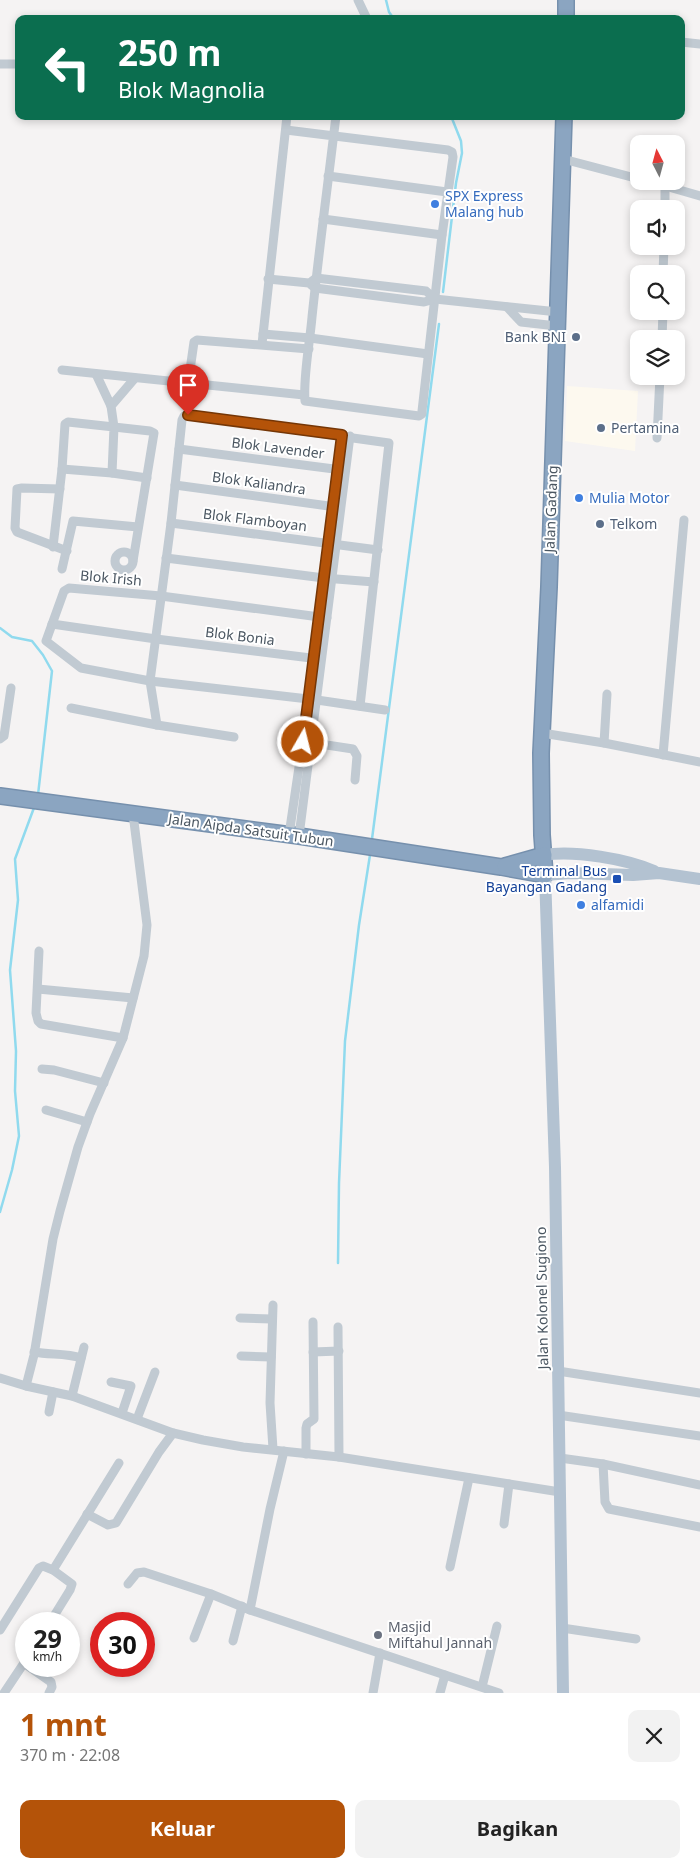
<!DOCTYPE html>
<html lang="id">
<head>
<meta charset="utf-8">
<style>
	body { margin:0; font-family:"Noto Sans",sans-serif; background:#f2f2f2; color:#222; height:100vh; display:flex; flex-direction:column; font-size:19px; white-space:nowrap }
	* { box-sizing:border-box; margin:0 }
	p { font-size:16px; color:#767676 }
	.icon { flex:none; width:28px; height:28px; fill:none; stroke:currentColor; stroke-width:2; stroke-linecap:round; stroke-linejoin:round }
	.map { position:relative; height:1693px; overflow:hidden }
	.details { display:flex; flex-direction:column; background:#fff; flex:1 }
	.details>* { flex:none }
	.guide { position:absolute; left:15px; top:15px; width:670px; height:105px; border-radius:10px; box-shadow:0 2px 8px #0003; background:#0b6e4f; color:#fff; overflow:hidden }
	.needle { width:32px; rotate:354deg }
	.tools { position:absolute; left:630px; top:135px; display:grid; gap:10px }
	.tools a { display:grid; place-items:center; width:55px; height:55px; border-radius:10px; background:#fff; box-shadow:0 2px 8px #0003; font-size:25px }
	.speed { position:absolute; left:15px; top:1612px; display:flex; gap:10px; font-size:25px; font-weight:700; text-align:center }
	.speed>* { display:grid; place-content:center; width:65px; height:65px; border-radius:50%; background:#fff; box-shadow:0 2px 8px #0003; line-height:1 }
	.speed small { font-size:12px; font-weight:400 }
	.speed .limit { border:8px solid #d22; background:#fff; color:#111 }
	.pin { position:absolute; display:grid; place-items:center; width:42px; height:42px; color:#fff; margin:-51px -21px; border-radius:50% 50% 50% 0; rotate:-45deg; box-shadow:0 0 5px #0007 }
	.pin .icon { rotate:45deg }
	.me { position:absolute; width:55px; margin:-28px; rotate:8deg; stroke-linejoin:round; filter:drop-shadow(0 0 4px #0008) }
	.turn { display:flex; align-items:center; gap:18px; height:105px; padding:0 20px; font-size:22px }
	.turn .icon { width:65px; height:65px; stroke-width:2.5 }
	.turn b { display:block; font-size:35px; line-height:42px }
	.round { display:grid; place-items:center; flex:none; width:52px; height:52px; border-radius:10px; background:#f2f2f2 }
	.overview { display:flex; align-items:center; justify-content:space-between; height:85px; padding:0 20px }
	h1 { font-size:30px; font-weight:700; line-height:38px; color:#b45309 }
	.primary-button { display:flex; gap:10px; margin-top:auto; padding:10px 20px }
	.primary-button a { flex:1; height:58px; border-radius:10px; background:#b45309; color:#fff; font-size:20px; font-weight:700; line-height:58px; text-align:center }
	.primary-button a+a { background:#f2f2f2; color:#222 }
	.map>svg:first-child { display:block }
</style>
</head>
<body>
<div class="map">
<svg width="700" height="1693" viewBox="0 0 700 1693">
	<rect width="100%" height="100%" fill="#f5f3f3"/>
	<polygon fill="#fdf9ef" points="567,386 638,391 635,451 565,441"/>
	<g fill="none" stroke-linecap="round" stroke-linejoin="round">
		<g stroke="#90daee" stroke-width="2.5">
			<polyline points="386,0 389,12 394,19"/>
			<polyline points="443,292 456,183 462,153 461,141 451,116"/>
			<polyline points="0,628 12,637 32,641 43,655 52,671 38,795"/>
			<polyline points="372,839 439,324"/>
			<polyline points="0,1212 12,1170 19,1136 15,1091 16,1051 10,970 18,900 15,859 35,805"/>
			<polyline points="338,1263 339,1183 345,1041 359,925 370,855"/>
		</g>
		<g stroke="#7690ad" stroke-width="18">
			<g id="highway">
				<polyline points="566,19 566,0"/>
				<polyline points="0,796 299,836 501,867 545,875 542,835 541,753 549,587 564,116"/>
				<polyline points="505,866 544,855"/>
			</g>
		</g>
		<g stroke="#c1cad2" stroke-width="9">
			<polyline points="358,0 367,19"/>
			<polyline points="681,42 700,44"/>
			<polyline points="0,64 19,64"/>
			<path d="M286,130L448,150L452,152L453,157L442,235L422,411V414L419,416L305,401C303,376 310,342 312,317C319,250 328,183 336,116"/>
			<polyline points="563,159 639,179"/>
			<polyline points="328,176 447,192"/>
			<polyline points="648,181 700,196"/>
			<polyline points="665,209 665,186"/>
			<polyline points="323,219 442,235"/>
			<polyline points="663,274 664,246"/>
			<polyline points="268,279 309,283 315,288 424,302 435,299 558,312"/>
			<polyline points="312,281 316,278 426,291 435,299"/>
			<polyline points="507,307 521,322 557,326"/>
			<polyline points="263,334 310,338 428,354"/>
			<polyline points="662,339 663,311"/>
			<polyline points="262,344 287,116"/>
			<polyline points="62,370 304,395"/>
			<polyline points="96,374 111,406"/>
			<polyline points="188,384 194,342 197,340 309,349"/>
			<polyline points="657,438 660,376"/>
			<polyline points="179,449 342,470"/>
			<polyline points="62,469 112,473 147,478"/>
			<polyline points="175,485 336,507"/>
			<polyline points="60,489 22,488 17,489 15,528 17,532 67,551"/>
			<polyline points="171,523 378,550"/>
			<polyline points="53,547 62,469 65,424 68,422 114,427 112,473"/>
			<circle cx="124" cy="561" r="9"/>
			<polyline points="166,558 324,578 374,582"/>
			<polyline points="133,561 154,433 150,431 114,427 111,406 135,378"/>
			<polyline points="62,569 73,521 138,527"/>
			<polyline points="327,618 161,596 69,588 64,591 46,641 81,668 150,681 317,700 385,710"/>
			<polyline points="52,624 156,639 319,659"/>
			<polyline points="71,708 157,725 234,737"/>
			<polyline points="157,725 150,681 171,523 182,420 184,416 188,415 389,443 360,706"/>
			<polyline points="542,733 604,743 700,762"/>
			<polyline points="0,739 4,736 11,688"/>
			<polyline points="307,742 353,749 357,756 355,780"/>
			<polyline points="604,743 607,694"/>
			<polyline points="663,755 684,520"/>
			<polyline points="289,835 309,699 342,435"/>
			<polyline points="299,836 350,436"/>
			<polyline points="39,951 36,1013 38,1021 41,1024 123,1038"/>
			<polyline points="38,989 133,998"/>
			<polyline points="42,1069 54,1070 104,1083"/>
			<polyline points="46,1110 87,1122"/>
			<polyline points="240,1318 272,1319"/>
			<polyline points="338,1327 339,1457"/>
			<path d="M34,1352C50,1355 66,1353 81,1358"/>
			<polyline points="313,1352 339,1351"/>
			<polyline points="241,1356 271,1357"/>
			<polyline points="558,1371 700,1393"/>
			<polyline points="0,1378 26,1386 72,1396 173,1433 203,1440 243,1447 339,1457 560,1492"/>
			<polyline points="111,1382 131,1386 122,1413"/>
			<polyline points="26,1386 34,1355 53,1239 60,1211 78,1147 90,1114 123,1038 144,956 147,925 133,814"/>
			<polyline points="72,1396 84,1347"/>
			<polyline points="49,1412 53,1392"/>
			<polyline points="558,1415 700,1436"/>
			<polyline points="137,1419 155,1372"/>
			<polyline points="273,1449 270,1403 273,1305"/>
			<polyline points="306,1454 306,1428 307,1424 314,1419 313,1322"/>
			<polyline points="560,1458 603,1464 700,1485"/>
			<polyline points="603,1464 605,1502 609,1509 700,1527"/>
			<polyline points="87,1514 108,1525 116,1523 159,1452 173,1433"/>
			<polyline points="504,1524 509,1484"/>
			<polyline points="450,1567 469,1478"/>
			<polyline points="53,1570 119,1463"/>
			<polyline points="128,1584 137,1573 144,1572 211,1594 250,1610 499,1693"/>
			<polyline points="250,1610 270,1509 284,1451"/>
			<polyline points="562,1628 636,1639"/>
			<polyline points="0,1630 39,1568 43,1566 53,1570 72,1584 70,1590 49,1624"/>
			<polyline points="194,1638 211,1594"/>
			<polyline points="233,1641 242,1606"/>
			<polyline points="28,1666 51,1682 52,1687 49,1693"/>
			<polyline points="482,1687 497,1626"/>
			<polyline points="4,1693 26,1660"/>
			<polyline points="373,1693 380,1653"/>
			<polyline points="440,1693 445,1675"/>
		</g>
		<g stroke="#b3c2d1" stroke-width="12">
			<path d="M544,855C574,850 627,859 654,871"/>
			<polyline points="563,1693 555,1167 545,875 570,873 633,875 659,873 700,879"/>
		</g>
		<use href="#highway" stroke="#8ba5c1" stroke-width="15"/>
	</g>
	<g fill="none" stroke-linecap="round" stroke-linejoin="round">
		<g stroke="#753606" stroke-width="12">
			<polyline id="route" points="188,415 342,435 303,742"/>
		</g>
		<use href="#route" stroke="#b45309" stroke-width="9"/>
	</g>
	<g fill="#3f7fe0" stroke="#fff" stroke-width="2">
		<circle cx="435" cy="204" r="5"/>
		<circle cx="579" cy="498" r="5"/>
		<circle cx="581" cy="905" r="5"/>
	</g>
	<g fill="#5c6f8a" stroke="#fff" stroke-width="2">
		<circle cx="576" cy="337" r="5"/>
		<circle cx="601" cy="428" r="5"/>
		<circle cx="600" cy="524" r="5"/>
	</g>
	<rect fill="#1a4fb4" stroke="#fff" stroke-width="2" x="612" y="874" width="10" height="10" rx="2.5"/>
	<circle fill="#6b7280" stroke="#fff" stroke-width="2" cx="378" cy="1635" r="5"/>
	<g text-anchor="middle" stroke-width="4" stroke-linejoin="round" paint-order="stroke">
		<g font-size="14" fill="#366cbe" stroke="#fff" text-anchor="start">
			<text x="445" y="201">SPX Express<tspan x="445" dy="16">Malang hub</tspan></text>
			<text x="589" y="503">Mulia Motor</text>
			<text x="591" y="910">alfamidi</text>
		</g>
		<g font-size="14" fill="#4e5e75" stroke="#fff" text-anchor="start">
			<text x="566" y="342" text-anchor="end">Bank BNI</text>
			<text x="611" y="433">Pertamina</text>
			<text x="610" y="529">Telkom</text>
		</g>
		<g font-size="14" fill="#4a5661" stroke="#fff">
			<text transform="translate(278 448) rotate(7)" y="5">Blok Lavender</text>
			<text transform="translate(259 483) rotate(8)" y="5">Blok Kaliandra</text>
			<text transform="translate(551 509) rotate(-88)" y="5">Jalan Gadang</text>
			<text transform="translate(255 520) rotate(7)" y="5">Blok Flamboyan</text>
			<text transform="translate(111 578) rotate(5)" y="5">Blok Irish</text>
			<text transform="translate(240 636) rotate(7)" y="5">Blok Bonia</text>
			<text transform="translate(251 830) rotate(8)" y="5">Jalan Aipda Satsuit Tubun</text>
			<text transform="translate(542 1298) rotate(-91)" y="5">Jalan Kolonel Sugiono</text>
		</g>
		<g font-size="14" fill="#164399" stroke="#fff" text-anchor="end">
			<text x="607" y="876">Terminal Bus<tspan x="607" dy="16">Bayangan Gadang</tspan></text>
		</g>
		<g font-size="14" fill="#5b616d" stroke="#fff" text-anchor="start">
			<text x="388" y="1632">Masjid<tspan x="388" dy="16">Miftahul Jannah</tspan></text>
		</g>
	</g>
</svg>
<div class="tools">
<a><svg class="needle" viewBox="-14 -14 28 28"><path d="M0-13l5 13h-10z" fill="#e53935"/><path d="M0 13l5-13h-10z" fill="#767676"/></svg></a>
<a><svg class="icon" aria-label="sound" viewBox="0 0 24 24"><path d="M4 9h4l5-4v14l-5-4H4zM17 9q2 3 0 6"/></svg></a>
<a><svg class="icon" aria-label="search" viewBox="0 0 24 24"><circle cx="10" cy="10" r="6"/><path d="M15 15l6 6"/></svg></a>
<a><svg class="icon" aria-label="layers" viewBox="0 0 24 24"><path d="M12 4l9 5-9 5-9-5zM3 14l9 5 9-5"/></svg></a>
</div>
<div class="speed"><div>29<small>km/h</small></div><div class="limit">30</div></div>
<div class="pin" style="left:188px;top:415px;background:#d93025"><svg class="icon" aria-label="arrive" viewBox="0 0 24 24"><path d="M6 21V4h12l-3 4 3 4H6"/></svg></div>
<svg class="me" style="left:303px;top:742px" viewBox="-20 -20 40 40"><circle r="17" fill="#b45309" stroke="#fff" stroke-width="3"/><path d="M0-11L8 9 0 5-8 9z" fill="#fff"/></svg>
<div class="guide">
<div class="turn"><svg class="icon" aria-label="left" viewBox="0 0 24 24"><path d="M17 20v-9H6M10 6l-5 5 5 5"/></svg><div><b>250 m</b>Blok Magnolia</div></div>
</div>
</div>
<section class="details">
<div class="overview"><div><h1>1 mnt</h1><p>370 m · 22:08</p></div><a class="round"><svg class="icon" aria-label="close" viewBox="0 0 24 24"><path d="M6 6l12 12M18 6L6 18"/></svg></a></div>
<div class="primary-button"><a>Keluar</a><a>Bagikan</a></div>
</section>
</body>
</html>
